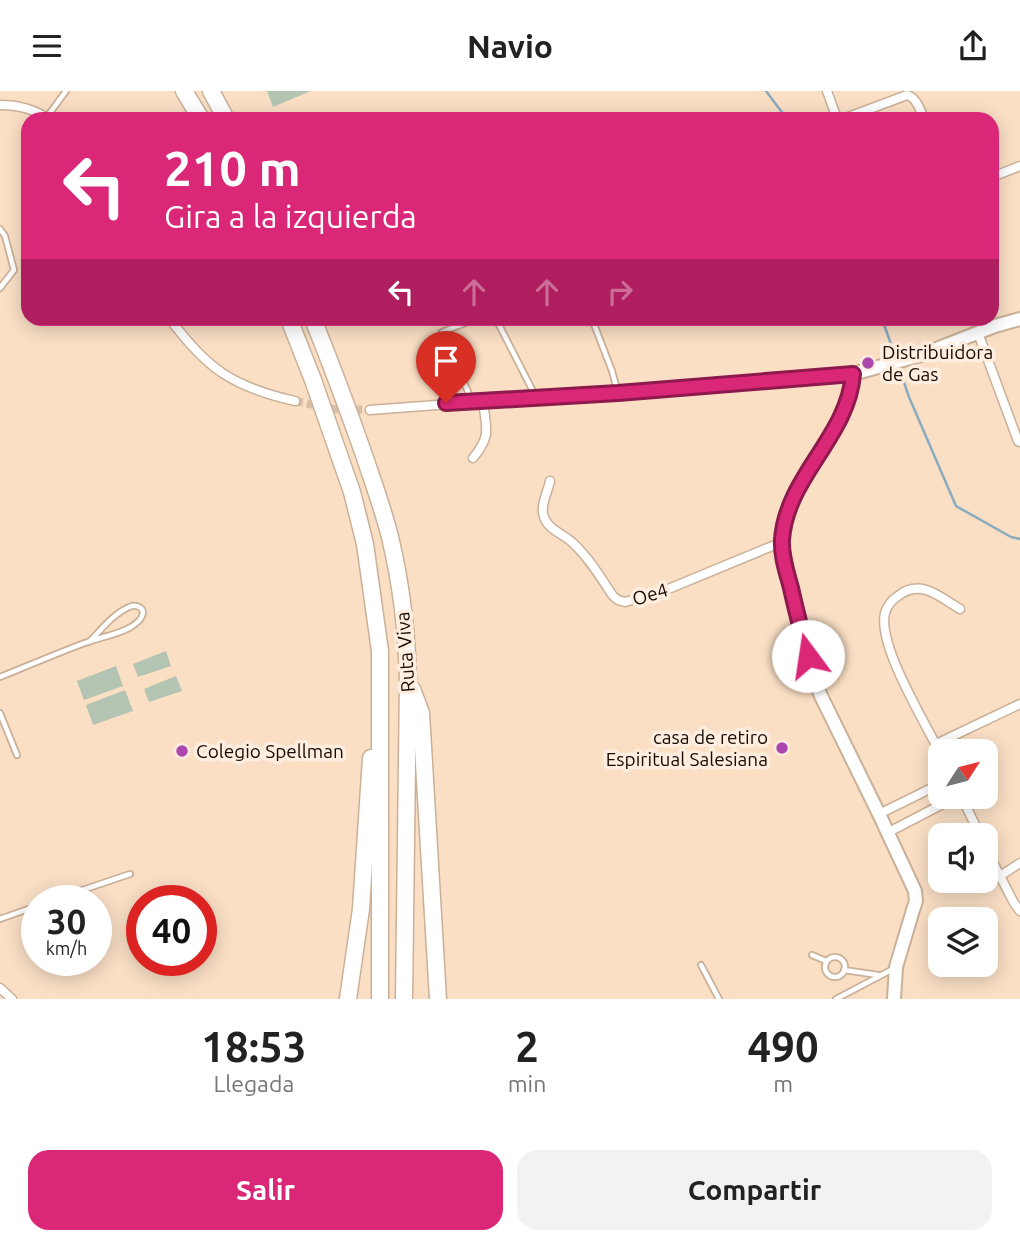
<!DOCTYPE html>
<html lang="es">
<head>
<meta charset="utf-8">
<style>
	body { margin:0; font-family:Ubuntu,sans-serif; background:#f2f2f2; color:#222; height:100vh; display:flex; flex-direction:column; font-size:26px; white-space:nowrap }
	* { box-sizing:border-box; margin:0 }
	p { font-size:23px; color:#767676 }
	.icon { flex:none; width:38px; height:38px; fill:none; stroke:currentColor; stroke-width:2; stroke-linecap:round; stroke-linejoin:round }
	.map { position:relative; height:908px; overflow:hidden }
	.side { display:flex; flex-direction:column; background:#fff; flex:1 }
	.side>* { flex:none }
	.top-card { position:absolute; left:21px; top:21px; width:978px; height:214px; border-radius:21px; box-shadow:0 4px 18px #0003; background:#db2777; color:#fff; overflow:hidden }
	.needle { width:46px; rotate:54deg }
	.tools { position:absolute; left:928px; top:648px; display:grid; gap:14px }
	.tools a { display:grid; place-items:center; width:70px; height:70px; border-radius:14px; background:#fff; box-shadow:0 4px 18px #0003; font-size:35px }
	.speed { position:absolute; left:21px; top:794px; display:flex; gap:14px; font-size:35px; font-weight:700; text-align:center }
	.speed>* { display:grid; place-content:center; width:91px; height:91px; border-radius:50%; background:#fff; box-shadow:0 4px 18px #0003; line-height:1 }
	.speed small { font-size:18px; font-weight:400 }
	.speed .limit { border:10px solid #d22; background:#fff; color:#111 }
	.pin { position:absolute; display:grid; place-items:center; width:60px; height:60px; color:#fff; margin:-72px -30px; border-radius:50% 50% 50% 0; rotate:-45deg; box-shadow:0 0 7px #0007 }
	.pin .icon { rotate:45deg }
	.me { position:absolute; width:77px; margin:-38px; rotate:346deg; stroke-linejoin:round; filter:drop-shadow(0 0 5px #0008) }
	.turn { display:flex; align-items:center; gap:24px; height:147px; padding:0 28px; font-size:32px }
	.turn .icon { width:91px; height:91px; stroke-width:2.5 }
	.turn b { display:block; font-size:49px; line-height:60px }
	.lanes { display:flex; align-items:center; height:66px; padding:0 28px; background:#0003; justify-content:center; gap:35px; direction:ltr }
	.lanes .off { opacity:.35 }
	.eta { display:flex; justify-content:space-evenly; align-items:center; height:119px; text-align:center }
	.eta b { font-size:42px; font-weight:700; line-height:49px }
	.primary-button { display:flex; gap:14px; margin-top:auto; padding:14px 28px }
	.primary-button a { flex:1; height:80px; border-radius:21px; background:#db2777; color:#fff; font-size:28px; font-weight:700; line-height:80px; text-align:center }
	.primary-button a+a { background:#f2f2f2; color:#222 }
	header { display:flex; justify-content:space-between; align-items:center; height:91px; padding:0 28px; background:#fff; font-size:32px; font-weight:700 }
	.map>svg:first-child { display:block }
</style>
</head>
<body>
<header><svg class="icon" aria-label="menu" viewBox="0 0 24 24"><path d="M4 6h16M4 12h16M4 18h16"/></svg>Navio<svg class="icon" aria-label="share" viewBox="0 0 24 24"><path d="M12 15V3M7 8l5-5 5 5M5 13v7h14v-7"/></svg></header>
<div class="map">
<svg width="1020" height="908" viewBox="0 0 1020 908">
	<rect width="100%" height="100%" fill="#fadfc5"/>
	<g fill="#b4c4b3">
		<polygon points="267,0 311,0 273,16"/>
		<polygon points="166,560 171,575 138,586 133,573"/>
		<polygon points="116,575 123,595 84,609 77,590"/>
		<polygon points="176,585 182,600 149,611 144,598"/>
		<polygon points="125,599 133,620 93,634 86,614"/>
	</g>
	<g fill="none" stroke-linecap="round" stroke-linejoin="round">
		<g stroke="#89abbf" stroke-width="2.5">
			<polyline points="766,0 787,28"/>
			<polyline points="882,228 896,267"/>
			<polyline points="898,274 909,306 956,415 1011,446 1020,448"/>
		</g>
		<polyline stroke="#d8bfa8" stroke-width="8" stroke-dasharray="8 4" stroke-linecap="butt" points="295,310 333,318 370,319"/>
		<g stroke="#cab097" stroke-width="8">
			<g id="lane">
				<polyline points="47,26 66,0"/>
				<polyline points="0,138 5,145 14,179 0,197"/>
				<polyline points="496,228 536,306"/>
				<polyline points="592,228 612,280 618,302"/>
				<polyline points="472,310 442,241 476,228"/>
				<path d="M0,586C30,574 60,561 90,550C103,546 119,543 131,536C134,534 141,529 142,525C146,516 135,513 129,516C113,523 101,539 89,551"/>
				<polyline points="0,622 17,664"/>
				<polyline points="50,810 130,783"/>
				<polyline points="0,828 37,815"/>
				<polyline points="812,864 826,870"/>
				<circle cx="835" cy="876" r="10"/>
				<polyline points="701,874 719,908"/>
				<polyline points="844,879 878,884"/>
				<polyline points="836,908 895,877"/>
			</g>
		</g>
		<g stroke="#cab097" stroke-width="11">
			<g id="street">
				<polyline points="827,0 836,25 842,28"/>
				<path d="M0,14C19,14 33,18 49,28"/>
				<path d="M843,28L907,4C917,7 920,19 924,28"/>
				<polyline points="992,86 1020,75"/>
				<path d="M170,228C207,278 233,296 295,310"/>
				<polyline points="978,242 1018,350 1020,351"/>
				<polyline points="370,319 853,283"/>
				<path d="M473,367C492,344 486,338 483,310"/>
				<path d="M550,390C548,400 541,413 543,422C546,439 563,442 573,452C589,467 601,487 613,505L618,509L625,511L661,501L782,451"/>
				<polyline points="936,653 1020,613"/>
				<path d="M940,662C925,631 877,554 885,522C887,515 892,509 898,505C920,487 940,506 960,518"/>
				<polyline points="961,705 980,744"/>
				<polyline points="879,723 940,693"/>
				<polyline points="887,742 958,705"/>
				<polyline points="985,756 1014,812 1020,820"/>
				<polyline points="1000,785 1020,772"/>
				<polyline points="0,897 12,908"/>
			</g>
		</g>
		<g stroke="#cab097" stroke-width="16">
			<polyline id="secondary" points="894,908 896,876 913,819 916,810 915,800 879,723 821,605 814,588 784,472 782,451 786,424 795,402 841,327 847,312 853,283 921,264 995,235 1020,228"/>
		</g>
		<g stroke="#cab097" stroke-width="19">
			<g id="highway">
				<polyline points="184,0 201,28"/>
				<polyline points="211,0 226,28"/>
				<polyline points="289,228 313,289 352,401 365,453 380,560 380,908"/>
				<path d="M313,228C331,273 348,318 364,364C373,391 383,418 390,446C401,492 407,542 408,590L404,908"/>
				<polyline points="412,598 421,622 438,908"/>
				<polyline points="348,908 361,818 371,667"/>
			</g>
		</g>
		<use href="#lane" stroke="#fff" stroke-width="4.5"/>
		<use href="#street" stroke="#fff" stroke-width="8"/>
		<use href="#secondary" stroke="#fff" stroke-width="12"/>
		<use href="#highway" stroke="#fff" stroke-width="16"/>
	</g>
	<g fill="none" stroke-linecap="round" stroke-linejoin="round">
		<g stroke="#8e194d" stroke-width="18">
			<path id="route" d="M446,312L618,302L853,283C848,346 786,386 782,449C781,465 787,482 791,497C796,520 802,542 808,565"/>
		</g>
		<use href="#route" stroke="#db2777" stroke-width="12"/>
	</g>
	<g fill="#ab47ad" stroke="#ffeedf" stroke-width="2.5">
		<circle cx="868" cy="272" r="7"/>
		<circle cx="782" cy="657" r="7"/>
		<circle cx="182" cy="660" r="7"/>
	</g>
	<g text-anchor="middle" stroke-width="7" stroke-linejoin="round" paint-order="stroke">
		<g font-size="19" fill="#140b04" stroke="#ffeedf" text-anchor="start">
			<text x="882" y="268">Distribuidora<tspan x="882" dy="22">de Gas</tspan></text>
			<text x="768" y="653" text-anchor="end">casa de retiro<tspan x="768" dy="22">Espiritual Salesiana</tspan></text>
			<text x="196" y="667">Colegio Spellman</text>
		</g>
		<g font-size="19" fill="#140b04" stroke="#ffeedf">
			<text transform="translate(650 503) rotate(-17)" y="7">Oe4</text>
			<text transform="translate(405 561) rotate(-94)" y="7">Ruta Viva</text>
		</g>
	</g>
</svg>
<div class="tools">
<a><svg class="needle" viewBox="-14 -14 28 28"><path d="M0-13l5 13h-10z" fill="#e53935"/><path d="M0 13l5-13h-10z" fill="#767676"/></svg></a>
<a><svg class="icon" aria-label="sound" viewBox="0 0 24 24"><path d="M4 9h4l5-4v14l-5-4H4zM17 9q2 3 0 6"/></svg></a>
<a><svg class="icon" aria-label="layers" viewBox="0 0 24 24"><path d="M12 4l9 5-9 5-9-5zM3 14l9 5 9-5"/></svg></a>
</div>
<div class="speed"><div>30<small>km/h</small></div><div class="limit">40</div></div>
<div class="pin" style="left:446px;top:312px;background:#d93025"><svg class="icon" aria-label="arrive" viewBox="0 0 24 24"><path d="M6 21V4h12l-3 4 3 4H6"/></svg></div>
<svg class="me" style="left:808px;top:565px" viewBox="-20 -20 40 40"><circle r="19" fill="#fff"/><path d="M0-13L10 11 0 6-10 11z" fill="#db2777"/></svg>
<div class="top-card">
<div class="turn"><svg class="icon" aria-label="left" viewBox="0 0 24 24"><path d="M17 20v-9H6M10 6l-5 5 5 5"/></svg><div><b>210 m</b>Gira a la izquierda</div></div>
<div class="lanes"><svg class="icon" aria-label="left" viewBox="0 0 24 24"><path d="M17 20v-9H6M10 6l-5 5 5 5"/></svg><svg class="icon off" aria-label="ahead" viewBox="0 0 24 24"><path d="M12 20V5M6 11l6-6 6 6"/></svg><svg class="icon off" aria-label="ahead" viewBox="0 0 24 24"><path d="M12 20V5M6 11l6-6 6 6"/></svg><svg class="icon off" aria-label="right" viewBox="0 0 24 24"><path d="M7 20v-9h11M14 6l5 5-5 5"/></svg></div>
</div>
</div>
<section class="side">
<div class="eta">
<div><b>18:53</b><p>Llegada</p></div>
<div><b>2</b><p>min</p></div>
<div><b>490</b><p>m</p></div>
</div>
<div class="primary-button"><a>Salir</a><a>Compartir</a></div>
</section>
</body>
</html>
